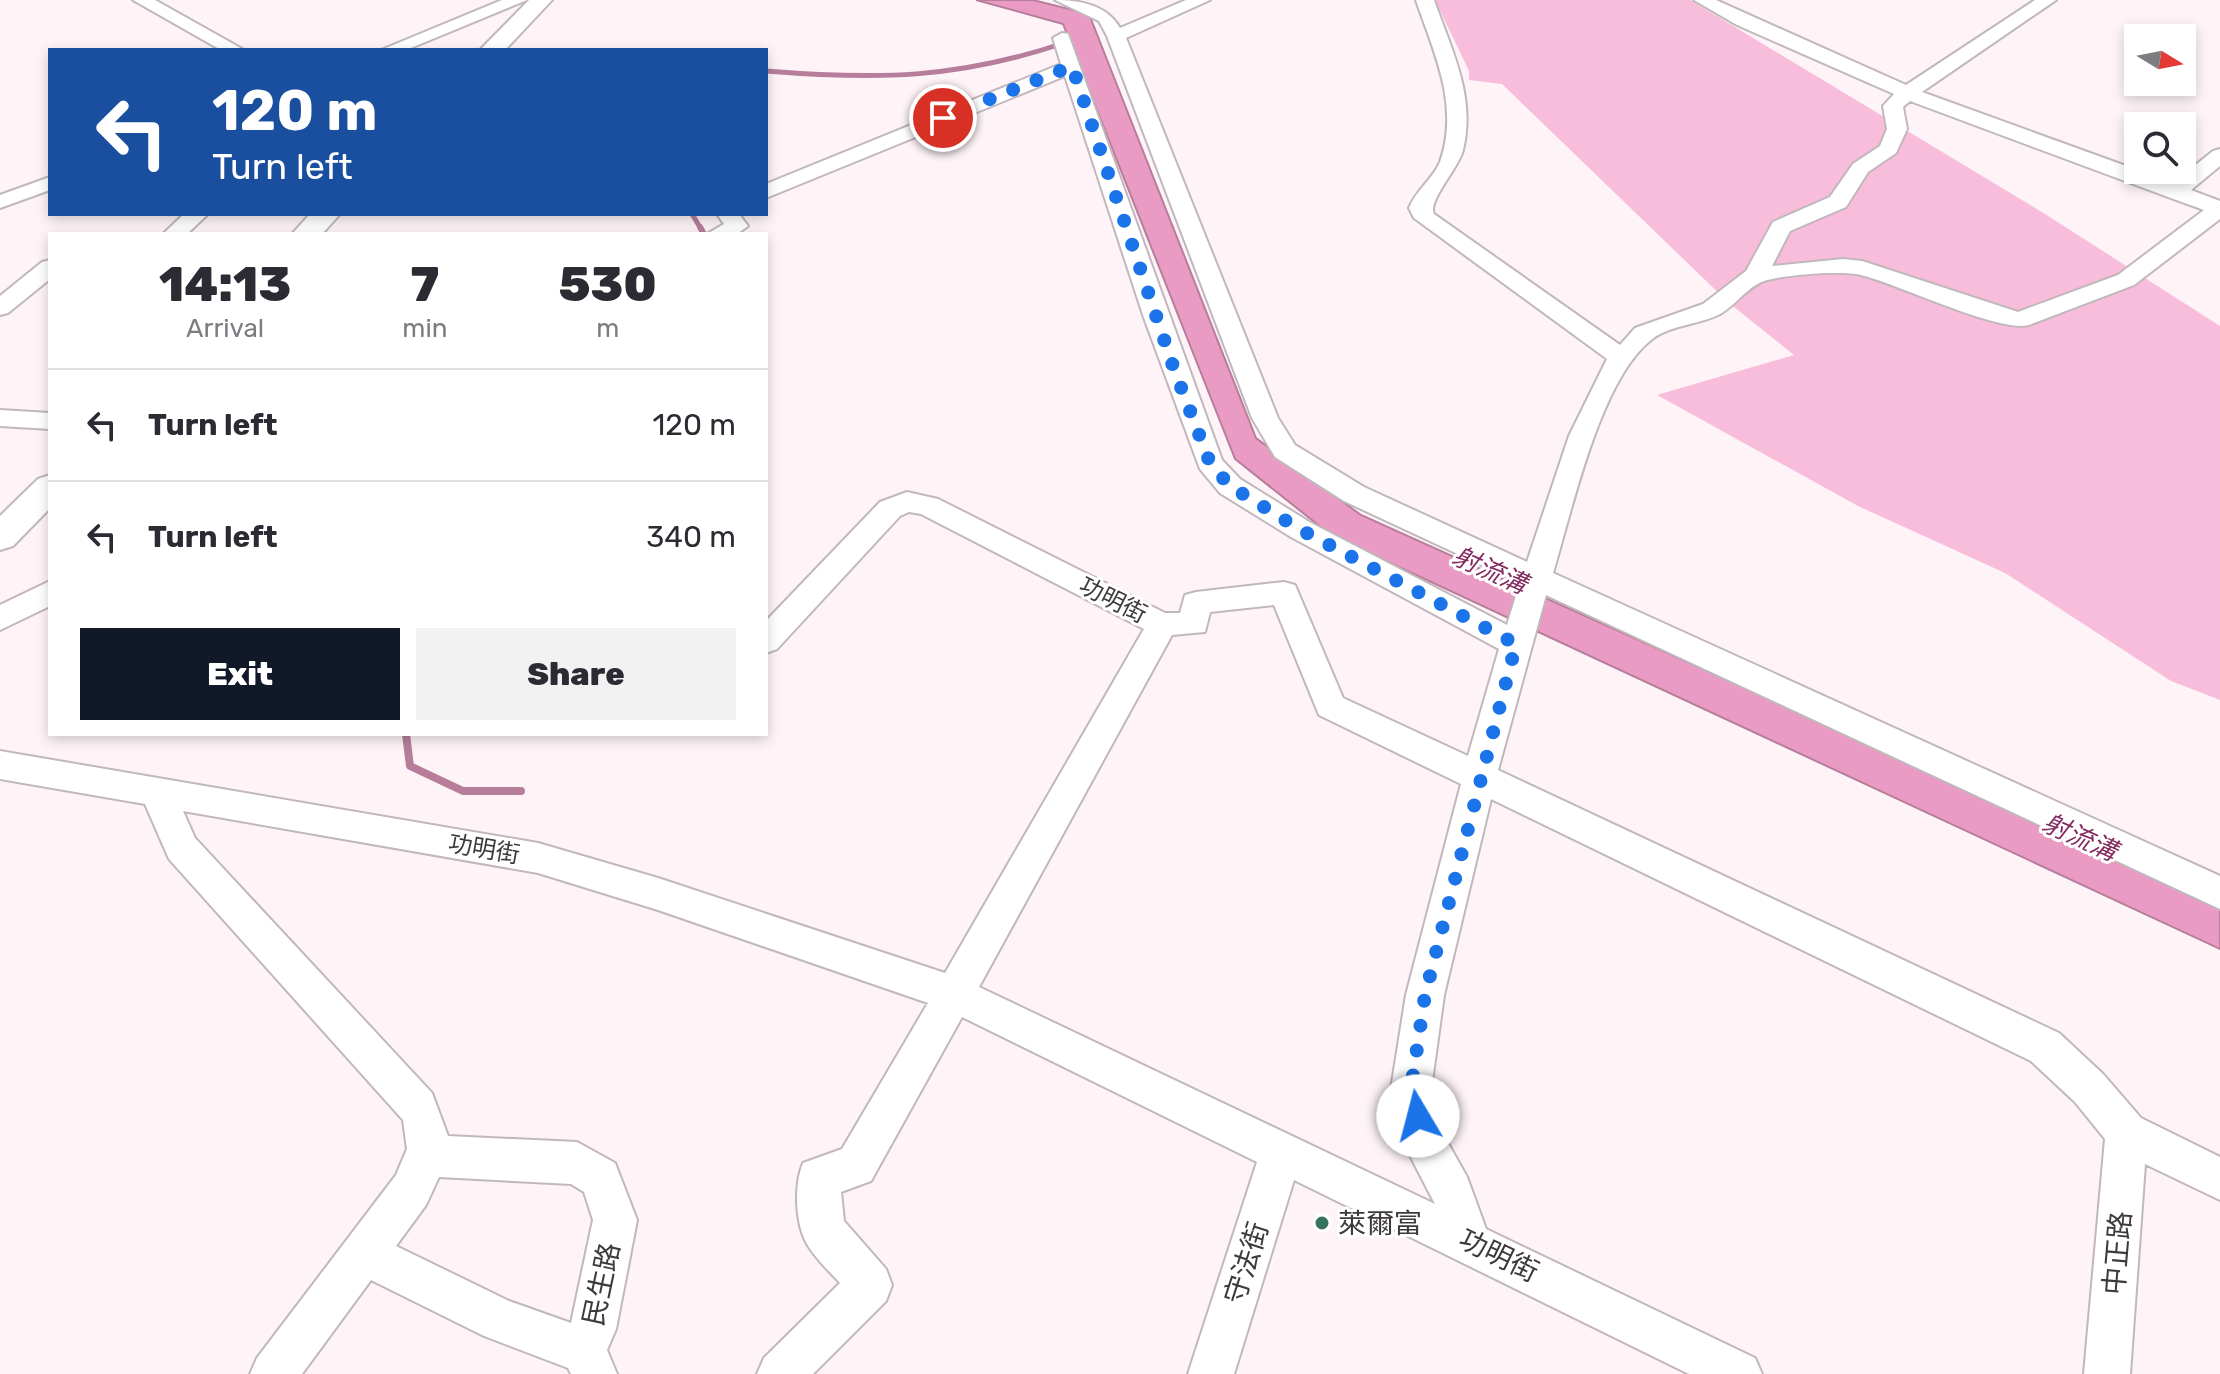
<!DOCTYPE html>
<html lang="en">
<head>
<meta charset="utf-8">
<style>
	body { margin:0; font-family:Rubik,"Noto Sans TC",sans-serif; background:#f2f2f3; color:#2b2b33; height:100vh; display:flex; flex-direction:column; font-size:30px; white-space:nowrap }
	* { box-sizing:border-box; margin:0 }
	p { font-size:26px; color:#7c7c81 }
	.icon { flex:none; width:44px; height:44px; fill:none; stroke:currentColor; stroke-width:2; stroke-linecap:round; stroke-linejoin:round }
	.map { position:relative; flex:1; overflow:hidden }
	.drawer { position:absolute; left:48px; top:232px; width:720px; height:504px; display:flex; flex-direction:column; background:#fff; border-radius:0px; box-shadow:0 4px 12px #0003 }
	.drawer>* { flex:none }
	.banner { position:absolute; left:48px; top:48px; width:720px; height:168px; border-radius:0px; box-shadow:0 4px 12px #0003; background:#1a4fa0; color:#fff; overflow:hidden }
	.needle { width:52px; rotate:100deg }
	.tools { position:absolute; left:2124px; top:24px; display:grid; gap:16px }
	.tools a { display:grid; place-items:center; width:72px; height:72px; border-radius:0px; background:#fff; box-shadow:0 4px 12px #0003; font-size:40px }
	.pin { position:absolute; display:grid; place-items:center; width:68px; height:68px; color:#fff; margin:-34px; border:4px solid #fff; border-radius:50%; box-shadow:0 2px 8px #0007 }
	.me { position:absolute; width:88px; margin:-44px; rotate:352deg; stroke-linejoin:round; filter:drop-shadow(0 0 6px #0008) }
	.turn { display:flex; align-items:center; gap:28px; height:168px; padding:0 32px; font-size:36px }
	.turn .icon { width:104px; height:104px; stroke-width:2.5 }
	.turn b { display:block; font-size:56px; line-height:68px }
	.eta { display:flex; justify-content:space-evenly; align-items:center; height:136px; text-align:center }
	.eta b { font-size:48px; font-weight:800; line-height:56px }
	.cta { display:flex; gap:16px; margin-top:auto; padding:16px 32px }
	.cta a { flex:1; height:92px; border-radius:0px; background:#111827; color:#fff; font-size:32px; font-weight:800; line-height:92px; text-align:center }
	.cta a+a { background:#f2f2f3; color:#2b2b33 }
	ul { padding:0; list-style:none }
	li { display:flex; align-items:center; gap:24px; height:112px; padding:0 32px; border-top:2px solid #e1e1e2 }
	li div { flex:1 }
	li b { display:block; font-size:30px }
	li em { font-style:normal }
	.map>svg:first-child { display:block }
</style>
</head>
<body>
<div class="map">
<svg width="2220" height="1374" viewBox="0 0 2220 1374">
	<rect width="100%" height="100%" fill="#fef4f8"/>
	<polygon fill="#f8bdda" points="1435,0 1690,0 2045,214 2220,326 2220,700 2171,681 2005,573 1858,506 1657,395 1794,355 1729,303 1502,84 1469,80 1469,71"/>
	<polygon fill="#e99bc3" stroke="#b67e9a" stroke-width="2" points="976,0 1033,0 1089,14 1256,438 1361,515 2220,902 2220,949 1332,536 1235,459 1063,24"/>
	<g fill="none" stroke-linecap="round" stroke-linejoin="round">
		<g stroke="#b67e9a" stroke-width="5">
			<path d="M766,71C877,80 957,79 1064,43"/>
			<polyline points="692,214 701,229"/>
		</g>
		<polyline stroke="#b67e9a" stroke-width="6" points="700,227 704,234"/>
		<polyline stroke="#b67e9a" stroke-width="8" points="406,734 410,766 463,791 521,791"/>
		<g stroke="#c1b7bc" stroke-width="4">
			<g id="minor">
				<polygon points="133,0 155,0 244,50 221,50"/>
				<polygon points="502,0 527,0 406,50 381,50"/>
				<path d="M1055,0C1080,0 1107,5 1120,28L1186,0H1210L1126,38L1278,418L1295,445L1364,487L1527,562L1569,436L1607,359L1414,218L1409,208C1416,190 1433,179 1440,162C1460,105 1434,53 1416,0H1434C1451,49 1476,96 1463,150C1459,168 1427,201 1434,214L1620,345L1635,328L1703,304L1746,271L1773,222L1830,197L1853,164L1880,146L1887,129L1883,106L1894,94L1737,25L1694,0H1716L1906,85L2035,0H2056L1922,92L2173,183L2213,151L2220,149V166L2191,190L2220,201V219L2134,285L2029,325C1999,333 1898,284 1861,275C1841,270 1783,275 1764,281C1747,287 1735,306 1720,314C1699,325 1669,325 1651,340C1600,380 1572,510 1553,573L2220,876V909L1546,595L1498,770L2059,1033L2103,1074L2141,1118L2220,1157V1200L2145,1164L2130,1374H2084L2105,1139L2075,1102L2031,1061L1491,799L1444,995L1431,1089L1444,1136L1467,1177L1486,1229L1755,1358L1762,1374H1689L1294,1180L1234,1374H1188L1257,1162L962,1017L871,1181L841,1192L844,1221L886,1269L892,1285L886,1301L813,1374H757L764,1358L840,1283C829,1271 815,1258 807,1244C795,1223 794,1185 803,1163L842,1149L928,1003L658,910L538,873L183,811L195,838L432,1093L448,1136L577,1142L615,1163L637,1220L616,1329L607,1350L617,1374H571L568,1368L484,1336L371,1280L302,1374H250L257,1358L396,1175L407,1149L403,1120L169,859L145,804L0,779V751L538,843L658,878L945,973L1144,629L921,514L909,512L900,516L777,649L766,653V621L880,502L907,492L938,499L1165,613H1180L1185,595L1196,592L1284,582L1295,585L1343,698L1468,756L1499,649L1291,537L1220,493L1200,469L1143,315L1065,76L766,198V184L1061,64L1053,38L1062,33L1068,34L1222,460L1240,479L1311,523L1507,625L1520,583L1344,501L1275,457L1252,418L1107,36L1099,21ZM1910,101L2168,197L2204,210L2118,275L2018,312L1862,261L1843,259L1772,266L1790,231L1846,207L1868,172L1896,153L1907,129L1903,107ZM1274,605L1319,715L1461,784L1406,995L1391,1089L1404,1144L1435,1204L979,987L1172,635L1205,632L1210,612ZM439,1177L571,1184L584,1192L593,1220L571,1323L509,1301L396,1246L426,1205Z"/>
				<polygon points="50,177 50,190 0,208 0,195"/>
				<polygon points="184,214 208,214 187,234 163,234"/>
				<polygon points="717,214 739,214 748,226 737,234 707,234 724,224"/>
				<polygon points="50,260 50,279 8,313 0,315 0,296 42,262"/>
				<polygon points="0,410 50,413 50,429 0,426"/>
				<polygon points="50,581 50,606 0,630 0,605"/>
			</g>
		</g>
		<g stroke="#c1b7bc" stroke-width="4">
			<g id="major">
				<polygon points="529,0 552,0 505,50 480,50"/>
				<polygon points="310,214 340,214 322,234 292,234"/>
				<polygon points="50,475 50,508 13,546 0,550 0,516 38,479"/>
			</g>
		</g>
		<use href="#minor" fill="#fff" fill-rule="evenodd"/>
		<use href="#major" fill="#fff" fill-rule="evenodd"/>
	</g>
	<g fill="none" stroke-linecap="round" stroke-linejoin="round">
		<polyline stroke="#1a73e8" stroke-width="14" stroke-dasharray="0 25.2" points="943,118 1072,66 1174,369 1210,463 1230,486 1301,530 1516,644 1425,995 1411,1089 1418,1116"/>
	</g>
	<circle fill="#37735e" stroke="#fff" stroke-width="3" cx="1322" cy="1223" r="8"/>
	<g text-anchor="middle" stroke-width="6" stroke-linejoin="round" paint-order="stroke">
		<g font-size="24" fill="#3e3a3c" stroke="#fff">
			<text transform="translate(1113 600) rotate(27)" y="8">功明街</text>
			<text transform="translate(484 849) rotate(10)" y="8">功明街</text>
		</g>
		<g font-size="26" font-style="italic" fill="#842b60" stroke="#fff">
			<text transform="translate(1490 570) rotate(24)" y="9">射流溝</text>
			<text transform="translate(2080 837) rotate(24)" y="9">射流溝</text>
		</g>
		<g font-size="28" fill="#3e3a3c" stroke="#fff" text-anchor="start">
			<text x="1338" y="1233">萊爾富</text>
		</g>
		<g font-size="28" fill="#3e3a3c" stroke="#fff">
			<text transform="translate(2117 1253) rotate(-85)" y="10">中正路</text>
			<text transform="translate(1499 1255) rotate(26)" y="10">功明街</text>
			<text transform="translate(1246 1263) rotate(-72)" y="10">守法街</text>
			<text transform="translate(601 1284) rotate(-78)" y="10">民生路</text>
		</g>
	</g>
</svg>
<div class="tools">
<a><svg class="needle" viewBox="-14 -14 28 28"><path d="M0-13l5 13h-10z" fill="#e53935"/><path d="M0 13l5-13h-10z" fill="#7c7c81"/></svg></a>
<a><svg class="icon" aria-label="search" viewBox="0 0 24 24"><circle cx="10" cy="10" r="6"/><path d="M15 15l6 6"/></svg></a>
</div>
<div class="pin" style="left:943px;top:118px;background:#d93025"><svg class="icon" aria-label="arrive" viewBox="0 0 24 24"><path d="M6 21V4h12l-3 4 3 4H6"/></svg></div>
<svg class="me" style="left:1418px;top:1116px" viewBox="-20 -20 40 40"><circle r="19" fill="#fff"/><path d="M0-13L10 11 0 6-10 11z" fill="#1a73e8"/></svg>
<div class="banner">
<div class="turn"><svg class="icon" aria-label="left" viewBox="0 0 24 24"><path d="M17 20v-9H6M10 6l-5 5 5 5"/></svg><div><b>120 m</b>Turn left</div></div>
</div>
<section class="drawer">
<div class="eta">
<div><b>14:13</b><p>Arrival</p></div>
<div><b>7</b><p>min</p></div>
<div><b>530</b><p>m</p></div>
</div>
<ul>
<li><svg class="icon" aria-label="left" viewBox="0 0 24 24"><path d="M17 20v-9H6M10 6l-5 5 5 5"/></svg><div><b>Turn left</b></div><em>120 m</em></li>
<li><svg class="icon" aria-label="left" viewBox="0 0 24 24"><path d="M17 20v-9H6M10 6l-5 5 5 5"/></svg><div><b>Turn left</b></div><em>340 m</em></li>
</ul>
<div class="cta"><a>Exit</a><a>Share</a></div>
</section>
</div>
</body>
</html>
